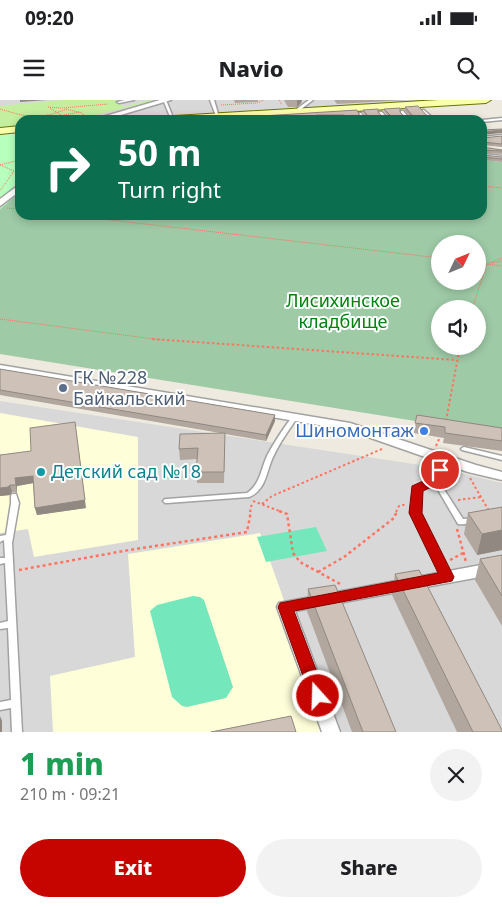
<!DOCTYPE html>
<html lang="en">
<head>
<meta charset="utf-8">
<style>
	body { margin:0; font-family:"Noto Sans",sans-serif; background:#f2f2f2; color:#202124; height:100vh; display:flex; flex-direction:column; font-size:19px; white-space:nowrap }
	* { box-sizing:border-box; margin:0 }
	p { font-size:16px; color:#757577 }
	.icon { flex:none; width:28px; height:28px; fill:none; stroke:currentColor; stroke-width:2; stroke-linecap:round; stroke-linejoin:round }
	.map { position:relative; height:632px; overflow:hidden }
	.side { display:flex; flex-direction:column; background:#fff; flex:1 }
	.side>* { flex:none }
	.hud { position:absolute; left:15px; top:15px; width:472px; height:105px; border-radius:15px; box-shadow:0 2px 8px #0003; background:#0b6e4f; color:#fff; overflow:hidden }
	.needle { width:32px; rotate:47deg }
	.fabs { position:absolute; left:431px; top:135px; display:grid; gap:10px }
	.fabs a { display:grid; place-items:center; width:55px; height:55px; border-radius:50%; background:#fff; box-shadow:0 2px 8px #0003; font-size:25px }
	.pin { position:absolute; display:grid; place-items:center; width:42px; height:42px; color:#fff; margin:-21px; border:2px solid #fff; border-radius:50%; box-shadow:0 1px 5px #0007 }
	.me { position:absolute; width:55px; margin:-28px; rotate:340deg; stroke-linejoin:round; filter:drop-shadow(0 0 4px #0008) }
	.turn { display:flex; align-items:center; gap:18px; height:105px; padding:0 20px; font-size:22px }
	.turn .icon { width:65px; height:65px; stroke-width:2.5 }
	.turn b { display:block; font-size:35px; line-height:42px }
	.round { display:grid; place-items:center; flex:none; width:52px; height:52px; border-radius:26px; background:#f2f2f2 }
	.overview { display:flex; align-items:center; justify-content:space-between; height:85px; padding:0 20px }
	h1 { font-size:30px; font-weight:800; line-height:38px; color:#1e9e55 }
	.cta { display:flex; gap:10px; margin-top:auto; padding:10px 20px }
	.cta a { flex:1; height:58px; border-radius:30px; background:#c70500; color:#fff; font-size:20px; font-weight:800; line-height:58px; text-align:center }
	.cta a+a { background:#f2f2f2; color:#202124 }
	.status { display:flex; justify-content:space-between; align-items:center; height:35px; padding:0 25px; background:#fff; direction:ltr }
	.status svg { height:14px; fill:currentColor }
	header { display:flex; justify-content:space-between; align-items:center; height:65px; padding:0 20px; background:#fff; font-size:22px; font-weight:800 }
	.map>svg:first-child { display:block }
</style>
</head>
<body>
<div class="status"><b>09:20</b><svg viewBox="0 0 49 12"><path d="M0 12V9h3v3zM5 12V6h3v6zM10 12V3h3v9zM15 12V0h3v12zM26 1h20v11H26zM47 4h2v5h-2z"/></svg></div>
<header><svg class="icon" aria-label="menu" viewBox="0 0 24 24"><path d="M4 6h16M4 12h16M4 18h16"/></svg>Navio<svg class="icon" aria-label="search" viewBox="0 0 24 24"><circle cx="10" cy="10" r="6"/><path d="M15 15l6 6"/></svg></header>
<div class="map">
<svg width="502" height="632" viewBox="0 0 502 632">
	<rect width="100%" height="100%" fill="#eeeadf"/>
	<g fill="#d9d8d8">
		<polygon points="0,0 449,0 119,20 20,20 20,27 0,28"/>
		<polygon points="0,301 440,368 502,383 502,632 0,632"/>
	</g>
	<g fill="#feffd8">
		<polygon points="0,313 138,337 138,440 34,457 28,429 0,433"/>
		<polygon points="260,433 331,632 53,632 50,576 135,557 128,454"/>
	</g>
	<polygon fill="#c4ef9f" points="61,0 118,0 123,7 150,0 153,1 80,19 20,20 20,26 0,28 0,6"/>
	<path fill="#9ecaa6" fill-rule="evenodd" d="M483,60L502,62V335L0,254V109L20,92V115H482ZM440,144H478V181H440ZM440,209H478V246H440Z"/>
	<polygon fill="#b6ffbd" points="20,34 20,92 0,109 0,35"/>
	<g fill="#74e7bd">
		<polygon points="316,427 327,451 266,462 257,437"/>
		<polygon points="193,496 200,497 204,500 233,587 226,598 187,607 182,606 172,597 150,511 157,505"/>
	</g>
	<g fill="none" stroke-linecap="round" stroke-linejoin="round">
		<g stroke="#a2a2a2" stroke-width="3">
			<g id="lane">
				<polygon points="125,0 134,0 119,3 117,2"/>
				<polygon points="159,0 166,0 174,20 171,19 164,2"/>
				<polygon points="210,0 214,0 219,17 216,16"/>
				<polygon points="309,0 313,0 296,13 294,13 294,11"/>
				<polygon points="422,10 424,10 435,20 431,20 422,12"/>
				<polygon points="401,11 403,11 411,20 407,20 401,13"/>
				<polygon points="380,12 382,12 389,20 385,20 379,13"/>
				<polygon points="360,13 361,13 366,20 362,20 358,14"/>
				<polygon points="502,18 502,20 482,22 482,20"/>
				<polygon points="502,35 502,37 482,39 482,37"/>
				<polygon points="482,54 502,56 502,58 482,56"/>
				<path d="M294,316L297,318C289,330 280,342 274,355C266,370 267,390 249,397L167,403H165L163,401L165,399H167L247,393C261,384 261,367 268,354C275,341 283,329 292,317Z"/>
				<polygon points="464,347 502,356 502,360 462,350 461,349 462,348"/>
				<path d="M442,357H444L447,359L438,380L463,419L475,418H478L479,420L478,422C472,423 464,425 458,424L434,383L420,390V413L451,477L450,479L447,480L444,479L443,477L412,413L414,389L415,387L432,379Z"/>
				<polygon points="12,394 16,394 19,403 12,443 22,632 12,632 11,608 0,610 0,602 11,600 8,528 0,529 0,523 8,521 5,463 0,464 0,458 5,458 4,440 0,442 0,436 6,435 11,403 11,396"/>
			</g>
		</g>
		<g stroke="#a2a2a2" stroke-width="3">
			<g id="street">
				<polygon points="160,0 171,0 104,20 92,20"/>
				<polygon points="20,84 20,91 0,106 0,99"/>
				<polygon points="0,265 350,323 476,365 502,372 502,380 468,372 348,330 0,271"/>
				<polygon points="502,461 502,473 295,511 340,632 322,632 277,507 279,503"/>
			</g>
		</g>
		<g stroke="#657500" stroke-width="2">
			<g id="secondary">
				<polygon points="439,0 491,0 486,3 207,20 153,20 158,17"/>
				<polygon points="20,26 20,32 0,34 0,28"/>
			</g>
		</g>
		<g stroke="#ff7460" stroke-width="1" stroke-dasharray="1 1" stroke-linecap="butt">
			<polyline points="279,0 282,5"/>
			<polyline points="221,5 257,3 264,0"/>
			<polyline points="48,7 61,8"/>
			<polyline points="50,8 69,20"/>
			<polyline points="62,8 108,4"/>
			<path d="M0,9C30,18 37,20 67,9"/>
			<polyline points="66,9 82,13 85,17"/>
			<polyline points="64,15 79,12"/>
			<polyline points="0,65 14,71 0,91"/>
			<polyline points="0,65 20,60"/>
			<polyline points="482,86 502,88"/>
			<polyline points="7,108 20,109"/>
			<polyline points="67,115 440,158"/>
			<polyline points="478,163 502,166"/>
			<polyline points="492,163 502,161"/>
			<polyline points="472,209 487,164 502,158"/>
			<polyline points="0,219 162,240"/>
		</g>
		<g stroke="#ff7460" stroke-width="2" stroke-dasharray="2.5 2.5" stroke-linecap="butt">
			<polyline points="152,239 456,260"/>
			<polyline points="446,321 460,246"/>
			<polyline points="436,346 440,337"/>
			<polyline points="470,378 489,411"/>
			<polyline points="458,400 481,397"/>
			<polyline points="253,401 282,412"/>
			<polyline points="262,404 272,396 382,349"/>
			<polyline points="250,412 252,403"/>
			<polyline points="396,412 399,406 407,404"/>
		</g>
		<g stroke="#ff7460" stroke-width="2.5" stroke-dasharray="3 3" stroke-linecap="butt">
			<polyline points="279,411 287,414 293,453 300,462 342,485"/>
			<polyline points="457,429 466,462"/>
			<polyline points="450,460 463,453"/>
			<polyline points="19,470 129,450 247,432 251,411"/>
			<polyline points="318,472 344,457 394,418 397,411"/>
		</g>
		<use href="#lane" fill="#fff" fill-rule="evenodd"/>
		<use href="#street" fill="#fff" fill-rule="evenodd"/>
		<use href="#secondary" fill="#f9ffad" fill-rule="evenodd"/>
	</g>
	<g fill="#b1a79e" fill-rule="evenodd">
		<polygon points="234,0 258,0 258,2 235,3"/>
		<polygon points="284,0 302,0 301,3 297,7 288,7"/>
		<polygon points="334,0 408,0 337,4"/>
		<path d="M405,7L431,20H263L262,18V16L357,10L361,18L366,19L367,18L363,12V10L378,12L384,19H389L390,18L384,11V9L400,12L406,19H411L412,18L404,10ZM316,17H344L347,19H315Z"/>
		<polygon points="502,36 502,47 482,45 483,38"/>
		<polygon points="482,47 502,50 502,54 482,53"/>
		<polygon points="482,55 502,57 502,62 482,60"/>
		<polygon points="0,269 275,315 275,321 266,341 225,334 224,383 197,383 197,359 180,360 179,349 220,333 0,295"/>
		<polygon points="417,315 502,328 502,351 443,343 444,338 414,333"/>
		<polygon points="0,355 86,408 37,415 35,408 33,383 17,386 17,393 12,392 10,395 0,396"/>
		<polygon points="502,407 502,450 477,455 464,434 468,413"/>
		<polygon points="502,455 502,526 475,480 480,459"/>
		<polygon points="395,474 502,632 457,632 392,495"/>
		<polygon points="308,489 396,632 352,632 307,511"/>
	</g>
	<g fill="#908881">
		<polygon points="20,0 47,0 20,2"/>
		<polygon points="297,0 302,0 301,3 297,7"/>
		<polygon points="502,30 502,33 482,35 482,32"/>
		<polygon points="275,315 275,321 266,341 266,335"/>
		<polygon points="75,322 86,408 37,415 35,408"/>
		<polygon points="33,376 34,383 17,386 17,393 15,378"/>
		<polygon points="10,385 12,392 10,395 0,396 0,388"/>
		<polygon points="502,430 502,450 477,455 482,434"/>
		<polygon points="0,616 2,621 2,632 0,632"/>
	</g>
	<g fill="#cec2b8" stroke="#908881" fill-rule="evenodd">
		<path d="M418,6L431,20H265L262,16L357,10L361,18L366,19L368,16L363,10L378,9V12L384,19H389L391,16L384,9L400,8V12L406,19H411L413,16L405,7ZM316,15H344L348,17L346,19H313Z"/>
		<polygon points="502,29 502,30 482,32 482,30"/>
		<polygon points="502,36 502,44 482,42 482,38"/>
		<polygon points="482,47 502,50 502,51 482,50"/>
		<polygon points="482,55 502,57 502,59 482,57"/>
		<polygon points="0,269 275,315 266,335 0,290"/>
		<polygon points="417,315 502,328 502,341 445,333 445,327 415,323"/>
		<polygon points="75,322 85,400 35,408 33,376 15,378 16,385 10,385 8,387 0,388 0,355 31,351 30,328"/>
		<polygon points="225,333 224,372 196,372 198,348 179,349 180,334"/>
		<polygon points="502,407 502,430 482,434 468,413"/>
		<polygon points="502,455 502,496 480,459"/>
		<polygon points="419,470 502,630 502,632 473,632 395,474"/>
		<polygon points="335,485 396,632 363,632 308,489"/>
		<polygon points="291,616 296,632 211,632"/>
	</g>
	<polygon fill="#c70500" stroke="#810300" points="440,366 446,370 440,383 423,391 422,413 454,477 452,481 447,482 294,511 326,596 323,601 318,603 312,601 278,507 280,503 438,473 409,413 412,386 430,378 435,367"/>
	<circle fill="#5c6f8a" stroke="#fff" stroke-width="2" cx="63" cy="288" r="5"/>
	<circle fill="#3f7fe0" stroke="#fff" stroke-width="2" cx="424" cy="331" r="5"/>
	<circle fill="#0f9aa8" stroke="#fff" stroke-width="2" cx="41" cy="372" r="5"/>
	<g text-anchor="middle" stroke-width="4" stroke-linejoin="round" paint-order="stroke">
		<g font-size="18" fill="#00830e" stroke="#fff">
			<text x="343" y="207">Лисихинское<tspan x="343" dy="21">кладбище</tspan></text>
		</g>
		<g font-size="18" fill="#4e5e75" stroke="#fff" text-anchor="start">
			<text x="73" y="284">ГК №228<tspan x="73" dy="21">Байкальский</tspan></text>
		</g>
		<g font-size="18" fill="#366cbe" stroke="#fff" text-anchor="end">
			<text x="414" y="337">Шиномонтаж</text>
		</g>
		<g font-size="18" fill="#0d838f" stroke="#fff" text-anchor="start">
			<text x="51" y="378">Детский сад №18</text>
		</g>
	</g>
</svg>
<div class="fabs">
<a><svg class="needle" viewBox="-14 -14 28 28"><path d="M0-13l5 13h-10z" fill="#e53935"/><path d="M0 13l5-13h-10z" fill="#757577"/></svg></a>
<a><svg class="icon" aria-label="sound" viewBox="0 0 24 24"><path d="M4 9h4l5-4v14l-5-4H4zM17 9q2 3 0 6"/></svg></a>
</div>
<div class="pin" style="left:440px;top:370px;background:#d93025"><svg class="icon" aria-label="arrive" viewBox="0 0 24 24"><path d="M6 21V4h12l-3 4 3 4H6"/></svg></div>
<svg class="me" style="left:318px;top:596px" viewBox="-20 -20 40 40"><circle r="17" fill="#c70500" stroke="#fff" stroke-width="3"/><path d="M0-11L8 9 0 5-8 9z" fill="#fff"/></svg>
<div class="hud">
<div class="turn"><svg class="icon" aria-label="right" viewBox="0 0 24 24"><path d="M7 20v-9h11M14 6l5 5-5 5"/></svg><div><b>50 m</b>Turn right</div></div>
</div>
</div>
<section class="side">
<div class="overview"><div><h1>1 min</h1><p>210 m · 09:21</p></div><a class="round"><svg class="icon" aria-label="close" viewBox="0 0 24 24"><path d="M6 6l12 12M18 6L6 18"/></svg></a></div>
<div class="cta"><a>Exit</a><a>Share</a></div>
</section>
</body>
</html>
